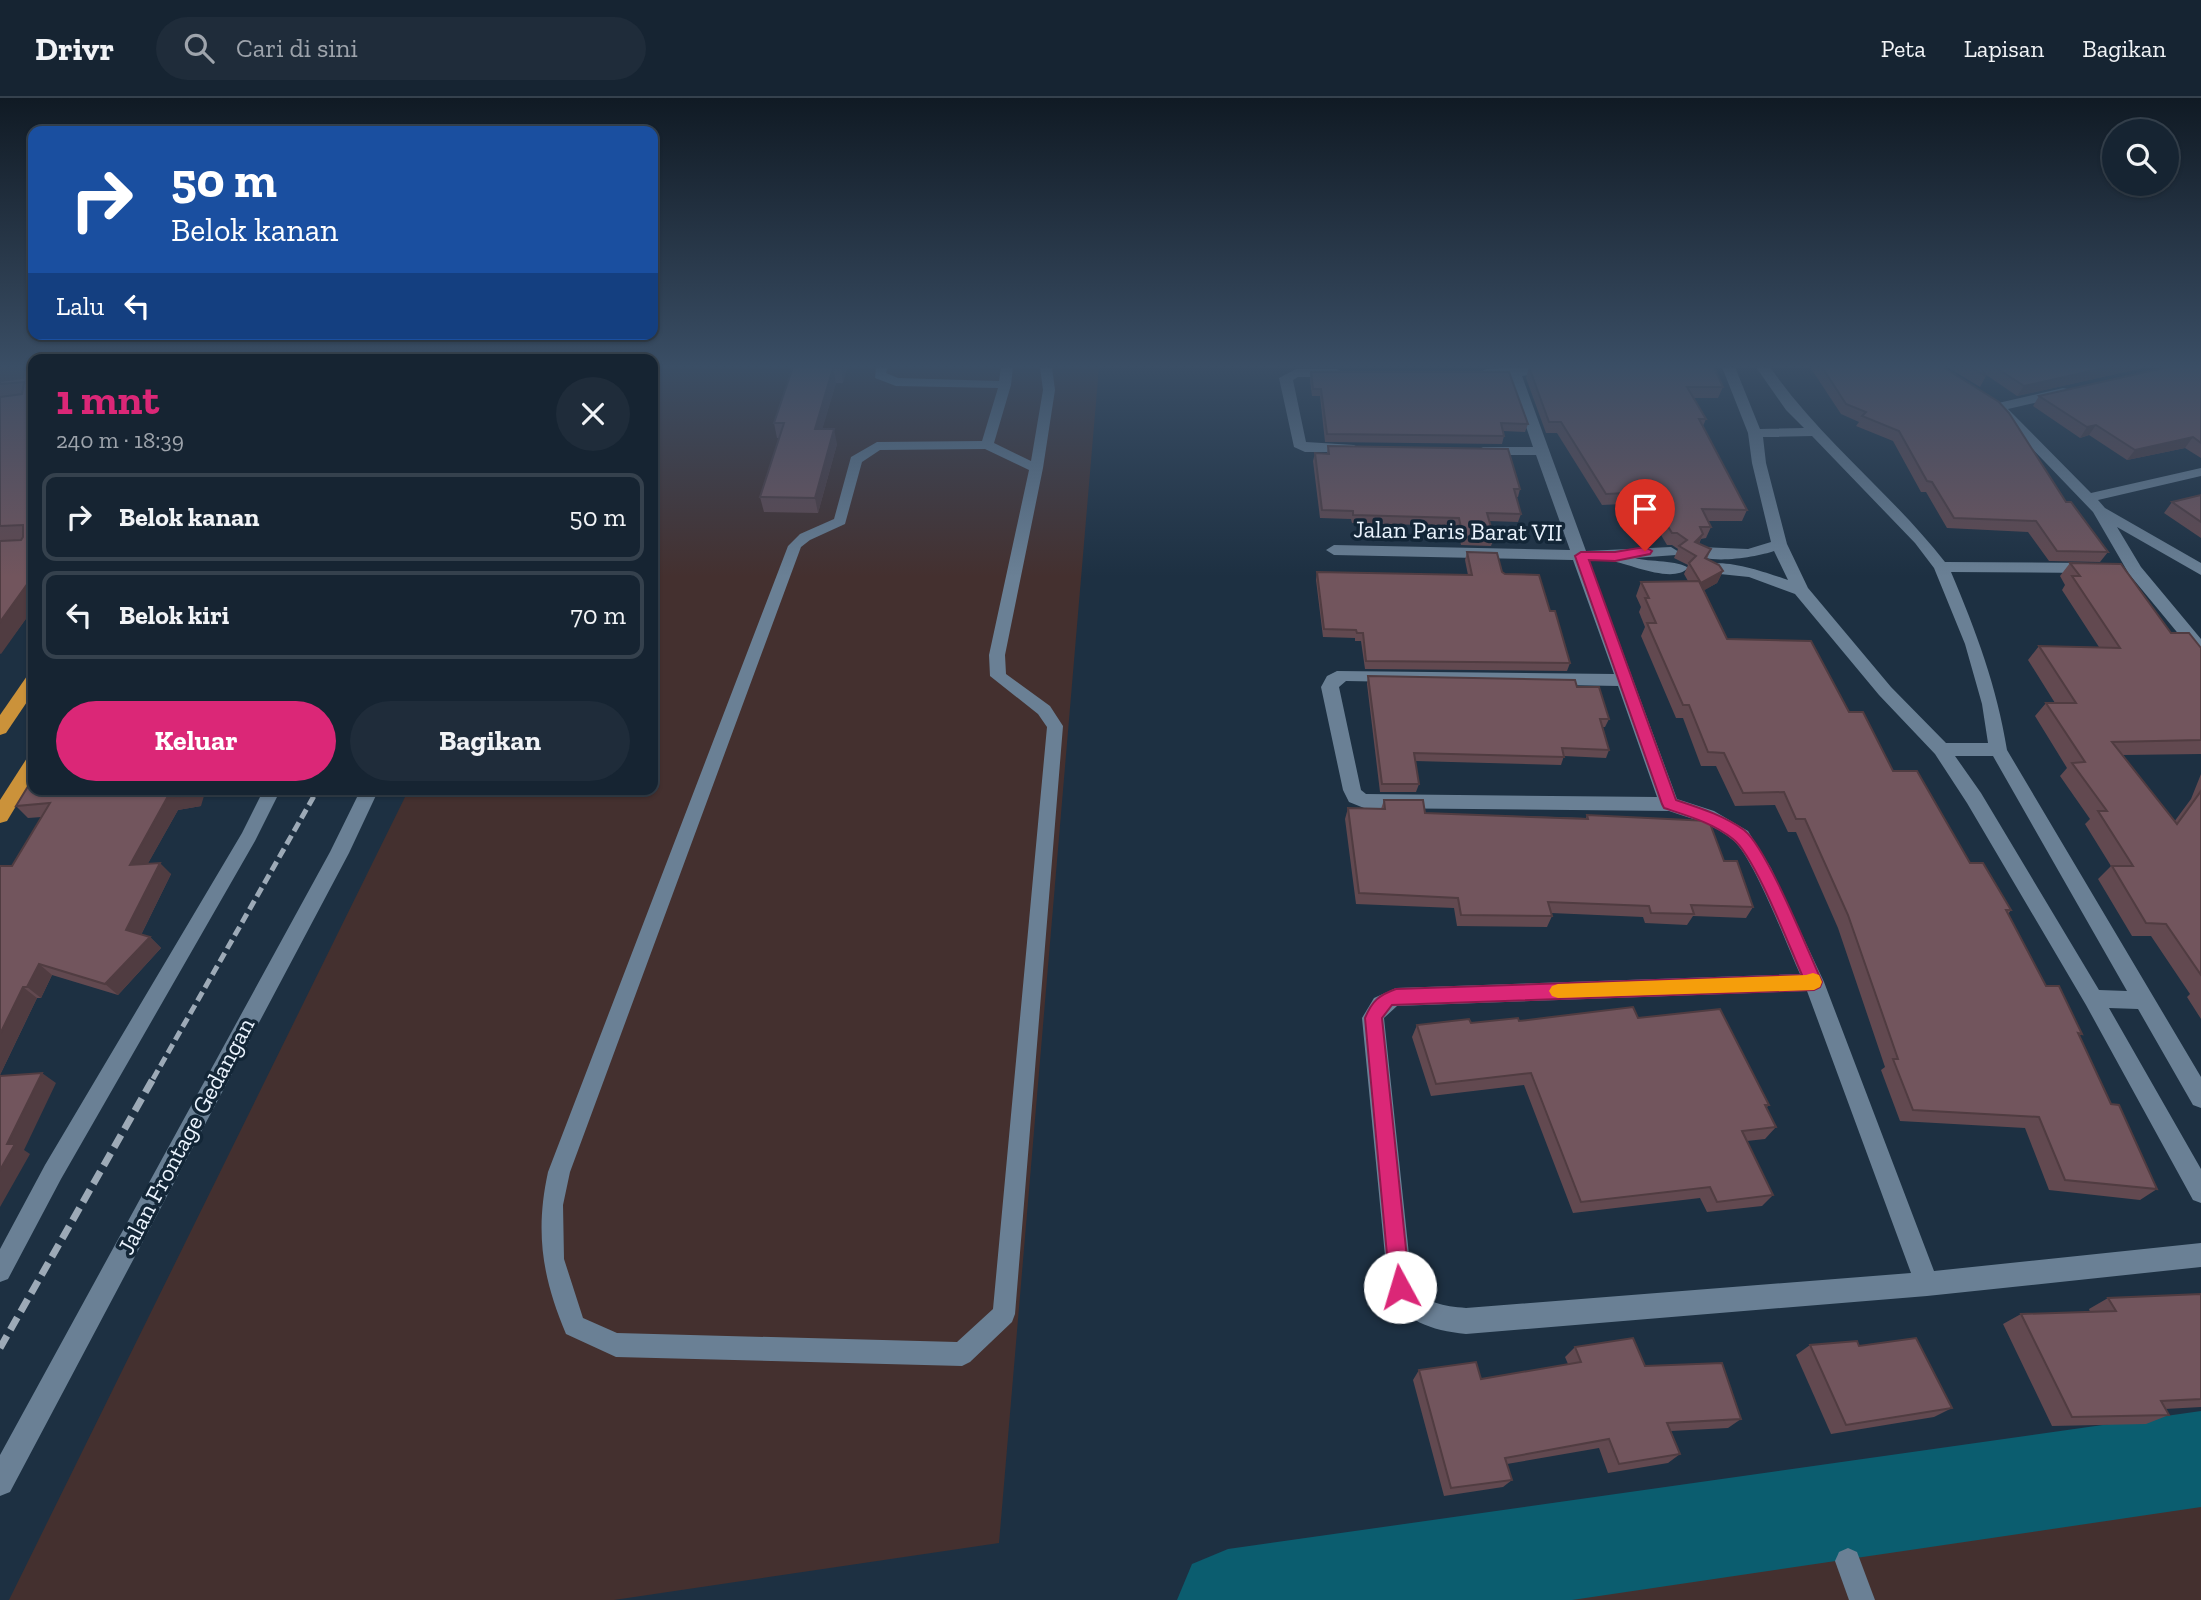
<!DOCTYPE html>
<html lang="id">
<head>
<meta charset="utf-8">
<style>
	body { margin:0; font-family:"Zilla Slab",serif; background:#1f2c3a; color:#f1f3f6; height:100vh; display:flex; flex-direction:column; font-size:26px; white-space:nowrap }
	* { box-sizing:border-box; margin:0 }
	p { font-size:23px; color:#9ea4ac }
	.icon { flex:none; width:38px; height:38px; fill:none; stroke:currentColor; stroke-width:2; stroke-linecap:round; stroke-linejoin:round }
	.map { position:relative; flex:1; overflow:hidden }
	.details { position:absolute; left:28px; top:256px; width:630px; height:441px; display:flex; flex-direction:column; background:#162432; border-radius:14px; box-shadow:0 2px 5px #0004,0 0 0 2px #35414d }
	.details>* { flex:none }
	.top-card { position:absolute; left:28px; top:28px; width:630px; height:214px; border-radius:14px; box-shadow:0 2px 5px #0004,0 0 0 2px #35414d; background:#1a4fa0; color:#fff; overflow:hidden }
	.controls { position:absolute; left:2102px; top:21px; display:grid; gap:14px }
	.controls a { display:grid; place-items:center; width:77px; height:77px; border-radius:50%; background:#162432; box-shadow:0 2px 5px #0004,0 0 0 2px #35414d; font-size:35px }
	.pin { position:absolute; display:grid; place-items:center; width:60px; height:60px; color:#fff; margin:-72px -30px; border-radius:50% 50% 50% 0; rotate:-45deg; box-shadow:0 0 7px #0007 }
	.pin .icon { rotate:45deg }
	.me { position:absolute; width:77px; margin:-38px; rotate:354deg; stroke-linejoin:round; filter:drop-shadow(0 0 5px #0008) }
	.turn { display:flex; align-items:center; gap:24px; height:147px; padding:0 28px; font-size:32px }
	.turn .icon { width:91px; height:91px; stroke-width:2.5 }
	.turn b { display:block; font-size:49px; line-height:60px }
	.then { display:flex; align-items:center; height:66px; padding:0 28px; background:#0003; gap:14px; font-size:26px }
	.round { display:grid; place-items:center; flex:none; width:74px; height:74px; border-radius:37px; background:#1f2c3a }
	.overview { display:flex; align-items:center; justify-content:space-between; height:119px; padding:0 28px }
	h1 { font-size:42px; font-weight:700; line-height:52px; color:#db2777 }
	.button { display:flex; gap:14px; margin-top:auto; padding:14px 28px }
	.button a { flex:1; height:80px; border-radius:42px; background:#db2777; color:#fff; font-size:28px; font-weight:700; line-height:80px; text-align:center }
	.button a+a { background:#1f2c3a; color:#f1f3f6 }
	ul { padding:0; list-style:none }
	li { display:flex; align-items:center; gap:21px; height:88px; margin:0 14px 10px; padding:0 14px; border:4px solid #35414d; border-radius:14px }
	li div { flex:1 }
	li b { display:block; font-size:26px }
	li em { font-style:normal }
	header { display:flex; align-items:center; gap:42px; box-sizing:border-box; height:98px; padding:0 35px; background:#162432; border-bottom:2px solid #35414d }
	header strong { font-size:33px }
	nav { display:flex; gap:38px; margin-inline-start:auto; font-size:24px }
	.search { width:490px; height:63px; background:#1f2c3a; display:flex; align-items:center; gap:18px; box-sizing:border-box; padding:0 24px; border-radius:38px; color:#9ea4ac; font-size:26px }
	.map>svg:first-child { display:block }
</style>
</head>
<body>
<header>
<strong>Drivr</strong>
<div class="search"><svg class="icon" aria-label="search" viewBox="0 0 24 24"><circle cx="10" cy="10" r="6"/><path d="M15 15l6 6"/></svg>Cari di sini</div>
<nav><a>Peta</a><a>Lapisan</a><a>Bagikan</a></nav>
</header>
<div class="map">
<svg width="2201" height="1502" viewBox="0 0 2201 1502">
	<rect width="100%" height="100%" fill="#1d3042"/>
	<g fill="#44302f">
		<polygon points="653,269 1099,269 999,1445 614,1502 9,1502 409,691 653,691"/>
		<polygon points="2201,1397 2201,1502 1451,1502 1723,1469"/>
	</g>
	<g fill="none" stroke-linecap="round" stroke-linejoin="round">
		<polygon fill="#0b5d6f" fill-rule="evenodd" points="2201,1313 2201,1409 1572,1502 1177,1502 1192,1466 1228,1451"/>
		<g fill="#6a8095" fill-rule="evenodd">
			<path d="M876,269H888L886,275L898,280L999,283L1001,269H1013L1011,287L994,345L1031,363L1043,292L1040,269H1052L1055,292L1043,370L1005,557L1006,576L1050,608L1063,628L1015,1216L1012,1224L970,1264L962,1268L616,1259L566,1236C542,1179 535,1134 548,1074L788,448L800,436L834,421L851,359L877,344L982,343L998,290L896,288L875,280ZM985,351L1029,372L989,557L990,578L1038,616L1047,629L993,1211L957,1244L617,1235L583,1220L564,1161L563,1107L570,1074L801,449L810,442L845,426L862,364L880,352Z"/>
			<polygon points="264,691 281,691 255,743 61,1081 8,1181 0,1184 0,1151 45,1067 242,735"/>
			<polygon points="1848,1450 1857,1454 1875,1502 1849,1502 1835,1463 1839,1454"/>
		</g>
		<g fill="#6a8095" fill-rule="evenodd">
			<path d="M1527,269H1557L1555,272L1522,278L1586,453L1671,449L1679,454L1676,457L1635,460C1649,464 1679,462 1688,470C1673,486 1630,466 1612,463C1605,462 1596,462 1589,462L1677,701L1714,713L1748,733L1771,770L1824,884L1934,1173L2201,1145V1169L1927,1198L1466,1236C1431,1232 1402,1224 1388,1189L1362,920L1374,900L1396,890L1800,876C1786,845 1755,763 1734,743C1716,727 1690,720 1669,713L1364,710L1349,704L1343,692L1321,589L1327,578L1337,573L1614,576L1573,462L1334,457L1326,452L1334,447L1570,452L1536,357H1483L1476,353L1483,349H1533L1509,279H1486L1479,275L1486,271ZM1346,583L1618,588L1657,699L1366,696L1361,692L1339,589ZM1807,893L1911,1175L1466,1210C1443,1208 1426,1206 1412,1185L1384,920L1397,908Z"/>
			<path d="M1722,269H1735L1760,331L1804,330L1786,312L1756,269H1770C1820,341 1891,395 1945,464L2091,465L2099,470L2091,475L1951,474C1976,533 1997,589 2007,652L2201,979V1010L2193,1007L2138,911L2109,910L2201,1071V1105L2193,1102L2086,907L1967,705L1935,656L1879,597L1795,496L1749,479L1710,475L1702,470C1716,456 1771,476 1788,482L1774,453C1757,459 1706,468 1692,454L1700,449L1748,451L1771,444L1752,365L1748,335ZM1812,338L1915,445L1934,470L1965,546L1982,606L1988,645H1946L1891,589L1808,490L1787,446L1766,365L1763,339ZM1955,658H1993L2127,893L2099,892L1981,695Z"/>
			<polygon points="1296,271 1337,271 1344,275 1337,279 1298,279 1293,282 1306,344 1354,347 1361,351 1359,354 1305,354 1294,349 1279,280"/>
			<polygon points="2063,290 2068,291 2068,297 2008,311 2091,395 2201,370 2201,378 2098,402 2105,410 2201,465 2201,477 2117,429 2141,469 2201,541 2201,558 2195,556 2129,476 2093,414 1992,309 1994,306"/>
		</g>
		<polygon fill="#6a8095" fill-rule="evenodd" points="361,691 379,691 349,755 10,1394 0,1398 0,1357 330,754"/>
		<g fill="#cb923a" fill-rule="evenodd">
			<polygon points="33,576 33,595 6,635 0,637 0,617 27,578"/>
			<polygon points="33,658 33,680 7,723 0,725 0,702 27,660"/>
		</g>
		<polyline stroke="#9daab7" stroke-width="5" stroke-dasharray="10 5" stroke-linecap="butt" points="153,981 318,691"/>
		<polyline stroke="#9daab7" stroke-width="7" stroke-dasharray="14 7" stroke-linecap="butt" points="0,1250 154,979"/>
	</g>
	<g fill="#624950">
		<polygon points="0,269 33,269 33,511 0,556"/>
		<polygon points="793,269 847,269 843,285 836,285 822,331 837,346 818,415 764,414 760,399 779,340 777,340 774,325"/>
		<polygon points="1529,269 1723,289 1718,300 1694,300 1706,321 1703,328 1747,412 1742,423 1708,423 1711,429 1706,440 1701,441 1699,446 1711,451 1707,461 1723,473 1717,485 1704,492 1727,541 1849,614 1893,673 2011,812 2008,816 2046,888 2082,936 2079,938 2111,1006 2157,1091 2140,1102 2049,1092 2025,1030 1900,1023 1881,972 1885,969 1838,830 1796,734 1788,734 1775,707 1735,708 1716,668 1701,668 1683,620 1676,620 1641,538 1645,529 1639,514 1641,509 1636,498 1641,484 1688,483 1684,476 1688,467 1674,460 1678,451 1672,447 1667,447 1642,405 1602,407 1557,335 1546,335 1526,280"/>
		<polygon points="1810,269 1943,269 2066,404 2108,454 2100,464 2049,463 2028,434 1947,430 1926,394 1921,394 1893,343 1856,328 1859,324 1841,316"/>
		<polygon points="1947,269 2147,269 2017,298 1985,276 1986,278 1980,289"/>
		<polygon points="2201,269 2201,360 2185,350 2127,362 2089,337 2080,340 2033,308 2039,298"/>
		<polygon points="1311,274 1528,326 1525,334 1503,333 1504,338 1502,346 1325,344 1320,298 1312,298 1310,282"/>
		<polygon points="1328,348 1520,391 1518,399 1516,399 1521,416 1518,424 1489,423 1494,440 1491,448 1461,447 1457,428 1352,425 1351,421 1320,420 1313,363 1315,355 1327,356"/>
		<polygon points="2201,397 2201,440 2164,415 2172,404"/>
		<polygon points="1467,454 1502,474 1550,513 1570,565 1567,573 1365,571 1361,543 1355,543 1355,540 1323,539 1316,482 1317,474 1468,477 1465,462"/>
		<polygon points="2070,465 2171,535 2201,550 2201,656 2123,657 2174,724 2191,701 2201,676 2201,921 2187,899 2190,896 2151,838 2132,838 2098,781 2111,768 2085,726 2090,721 2060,678 2067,670 2035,618 2046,605 2055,605 2028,562 2039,548 2099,549 2062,492 2065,487 2060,478"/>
		<polygon points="1368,578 1577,589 1609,621 1605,629 1603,629 1609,652 1606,660 1564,658 1561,667 1415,663 1419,686 1416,694 1380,694 1367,586"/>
		<polygon points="33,680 201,708 178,712 148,765 171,776 141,837 150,839 161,850 118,897 52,877 41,900 37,900 0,977 12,768 42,719 28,720 16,708"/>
		<polygon points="1384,702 1425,715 1586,720 1587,717 1724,763 1753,809 1746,820 1693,818 1687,827 1645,825 1643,819 1551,815 1552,818 1547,829 1457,828 1454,810 1356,806 1345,721 1348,710 1381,711"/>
		<polygon points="1638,920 1769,1007 1766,1010 1776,1029 1765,1041 1747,1043 1773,1097 1762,1108 1707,1114 1700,1100 1573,1115 1524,987 1431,998 1412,939 1417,927 1519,923"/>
		<polygon points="2201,1196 2201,1309 2165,1311 2169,1317 2146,1326 2052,1328 2003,1226 2021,1216 2090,1214 2089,1211 2108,1200"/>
		<polygon points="1810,1247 1859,1248 1952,1310 1934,1319 1831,1336 1796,1257"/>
		<polygon points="1575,1249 1645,1268 1741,1321 1728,1330 1671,1333 1680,1356 1668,1365 1608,1375 1599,1350 1507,1366 1512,1382 1503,1389 1444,1398 1413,1282 1419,1272 1481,1281 1568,1266 1565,1259"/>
	</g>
	<g fill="#503c41">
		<polygon points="14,269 25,269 33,280 0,286 0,271"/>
		<polygon points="841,269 847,269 843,285 841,270"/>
		<polygon points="2108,269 2147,269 2017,298 2024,288"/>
		<polygon points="833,270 836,285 818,346 815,331"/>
		<polygon points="2096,327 2089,337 2080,340 2087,329"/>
		<polygon points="834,331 837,346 818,415 815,400"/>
		<polygon points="2193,339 2185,350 2127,362 2135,352"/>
		<polygon points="1703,436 1698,447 1690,455 1695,444"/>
		<polygon points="1723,473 1717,485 1696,497 1701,485"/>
		<polygon points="33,478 33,511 1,556 0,555 0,524"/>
		<polygon points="193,691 206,691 201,708 178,712 141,778 130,767 167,700"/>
		<polygon points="160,765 171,776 138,843 126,832"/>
		<polygon points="150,839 161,850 118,897 105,886"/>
		<polygon points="39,866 52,877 41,900 27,889"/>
		<polygon points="23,889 37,900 0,977 0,936"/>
		<polygon points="42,975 56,985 24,1052 30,1056 0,1109 0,1072 7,1046"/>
	</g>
	<g fill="#72555d" stroke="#503c41" stroke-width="2">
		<polygon points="24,269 33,269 33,478 0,524 0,443 21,442 23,439 23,427 0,428 0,299 22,296 24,284 0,286 0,283 23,280"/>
		<polygon points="793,269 841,269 841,270 833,270 815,331 834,331 815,400 760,399 784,325 774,325"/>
		<polygon points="1529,269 1714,269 1723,289 1687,289 1706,321 1699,321 1747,412 1702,411 1711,429 1700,429 1703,436 1695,444 1711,451 1705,460 1719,467 1723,473 1701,485 1689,465 1696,458 1679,448 1687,442 1677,435 1672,435 1647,394 1606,396 1561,324 1549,324"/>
		<polygon points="1822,269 1943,269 1999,304 2009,315 2066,404 2071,404 2108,454 2057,453 2036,423 1954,420 1932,384 1927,383 1899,333 1862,318 1866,314 1846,306"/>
		<polygon points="1970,269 1980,269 1986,278"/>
		<polygon points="1995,269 2108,269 2024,288"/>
		<polygon points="2168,269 2201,269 2201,345 2193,339 2135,352 2096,327 2087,329 2039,298"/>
		<polygon points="1311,274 1509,274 1528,326 1501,325 1504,338 1327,336 1321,291 1313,291"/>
		<polygon points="1328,348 1508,351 1520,391 1514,391 1521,416 1487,415 1494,440 1463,439 1459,420 1353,417 1353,413 1322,412 1315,355 1329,356"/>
		<polygon points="2201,397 2201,424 2172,404"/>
		<polygon points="1467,454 1497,455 1502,474 1505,476 1539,477 1550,513 1555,513 1570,565 1366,563 1363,535 1357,535 1356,532 1324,531 1317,474 1472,477"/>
		<polygon points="2070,465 2121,466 2171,535 2189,535 2201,550 2201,642 2112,644 2177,726 2201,693 2201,877 2166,826 2146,825 2112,768 2133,768 2098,713 2107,713 2072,665 2085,664 2046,605 2076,605 2039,548 2120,550 2072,478 2080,478"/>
		<polygon points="1699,483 1727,541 1811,543 1849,614 1863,614 1893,673 1917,673 1970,765 1983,765 2011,812 2006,812 2046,888 2059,888 2082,936 2078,935 2111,1006 2119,1007 2157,1091 2065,1082 2039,1019 1913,1012 1893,961 1898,961 1848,817 1805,721 1796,721 1784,694 1743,695 1724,655 1708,654 1689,607 1683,607 1647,525 1656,525 1645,500 1649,500 1641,484"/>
		<polygon points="1368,578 1575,582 1577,589 1599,589 1609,621 1600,621 1609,652 1562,650 1564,659 1414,655 1419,686 1382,686"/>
		<polygon points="33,680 33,691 193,691 191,697 167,700 130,767 160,765 126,832 150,839 105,886 39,866 27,889 23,889 0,936 0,768 12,768 50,705 16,708"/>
		<polygon points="1384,702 1423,702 1425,715 1588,721 1587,717 1709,723 1724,763 1737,763 1753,809 1691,807 1694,816 1651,815 1649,808 1548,804 1552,818 1461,817 1458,800 1359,795 1348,710 1385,711"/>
		<polygon points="1633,909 1638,920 1720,911 1769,1007 1765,1007 1776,1029 1742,1033 1773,1097 1717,1104 1710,1089 1581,1104 1531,975 1436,986 1417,927 1469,921 1471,925 1518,920 1519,923"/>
		<polygon points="42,975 7,1046 15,1046 0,1072 0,978"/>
		<polygon points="2201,1196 2201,1301 2161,1303 2169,1317 2072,1319 2021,1216 2116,1213 2108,1200"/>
		<polygon points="1633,1240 1645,1268 1722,1265 1741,1321 1667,1325 1680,1356 1619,1366 1609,1341 1505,1360 1512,1382 1451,1390 1419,1272 1476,1264 1481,1281 1581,1264 1575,1249"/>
		<polygon points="1916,1240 1952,1310 1846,1327 1810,1247 1857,1243 1859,1248"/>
	</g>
	<linearGradient id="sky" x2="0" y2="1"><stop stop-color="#101a24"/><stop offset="0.56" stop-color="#3a4e65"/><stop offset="1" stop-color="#3a4e65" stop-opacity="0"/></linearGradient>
	<rect width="2201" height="479" fill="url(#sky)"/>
	<path fill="#db2777" stroke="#8e194d" stroke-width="2" d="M1645,449L1652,453L1650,456L1615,463L1589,462L1676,702C1700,710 1723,717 1744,732C1767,750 1808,853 1822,884L1820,889L1814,892L1392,907L1382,920L1410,1189L1407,1196L1400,1199L1393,1196L1390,1189L1365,920C1372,903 1379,897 1396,891L1802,877C1789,848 1755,758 1733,741C1713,725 1688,718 1664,710L1662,706L1575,458L1581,454H1615Z"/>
	<polygon fill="#f59e0b" points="1813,875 1819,877 1822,884 1820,889 1814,892 1558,900 1552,898 1549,893 1552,888 1558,886 1806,877"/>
	<g text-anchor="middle" stroke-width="7" stroke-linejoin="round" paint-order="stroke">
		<g font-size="24" fill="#ebf4fe" stroke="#132637">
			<text transform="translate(1458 433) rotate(1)" y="8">Jalan Paris Barat VII</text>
			<text transform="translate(186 1038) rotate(-62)" y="8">Jalan Frontage Gedangan</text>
		</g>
	</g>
</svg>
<div class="controls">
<a><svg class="icon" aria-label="search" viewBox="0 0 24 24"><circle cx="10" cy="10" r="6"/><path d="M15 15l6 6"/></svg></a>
</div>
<div class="pin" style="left:1645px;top:453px;background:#d93025"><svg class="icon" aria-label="arrive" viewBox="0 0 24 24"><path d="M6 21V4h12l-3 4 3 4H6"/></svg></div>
<svg class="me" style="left:1400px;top:1189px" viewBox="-20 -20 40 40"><circle r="19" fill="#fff"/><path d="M0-13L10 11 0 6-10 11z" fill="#db2777"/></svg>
<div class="top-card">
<div class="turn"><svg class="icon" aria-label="right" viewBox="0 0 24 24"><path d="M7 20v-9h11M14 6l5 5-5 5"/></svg><div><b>50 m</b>Belok kanan</div></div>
<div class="then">Lalu<svg class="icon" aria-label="left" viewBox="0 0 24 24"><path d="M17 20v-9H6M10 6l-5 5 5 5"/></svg></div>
</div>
<section class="details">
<div class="overview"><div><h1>1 mnt</h1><p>240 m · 18:39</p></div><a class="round"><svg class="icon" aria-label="close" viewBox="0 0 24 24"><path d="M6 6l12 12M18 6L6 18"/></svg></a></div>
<ul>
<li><svg class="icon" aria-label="right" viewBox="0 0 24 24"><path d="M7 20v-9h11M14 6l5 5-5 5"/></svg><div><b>Belok kanan</b></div><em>50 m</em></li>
<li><svg class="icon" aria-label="left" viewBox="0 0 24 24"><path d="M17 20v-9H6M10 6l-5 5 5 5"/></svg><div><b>Belok kiri</b></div><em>70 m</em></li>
</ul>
<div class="button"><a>Keluar</a><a>Bagikan</a></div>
</section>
</div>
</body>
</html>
